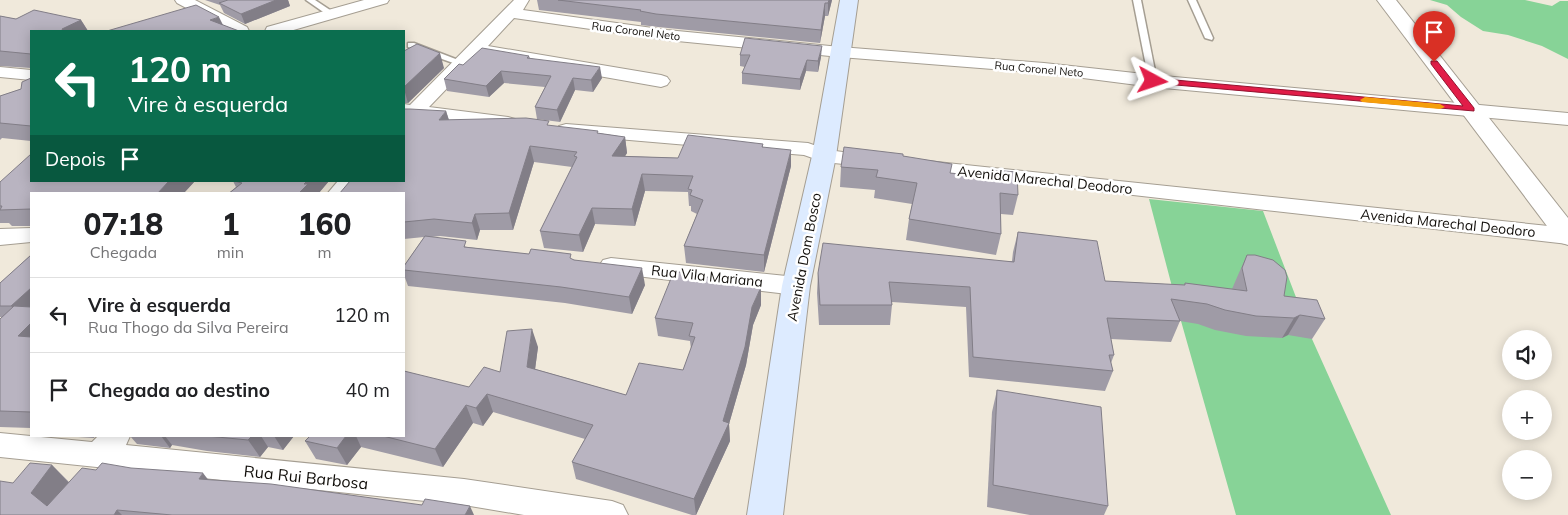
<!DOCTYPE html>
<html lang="pt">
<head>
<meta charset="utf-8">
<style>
	body { margin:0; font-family:Mulish,sans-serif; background:#f6f6f6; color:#202124; height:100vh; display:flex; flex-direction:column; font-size:19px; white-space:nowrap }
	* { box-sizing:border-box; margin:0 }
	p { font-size:16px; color:#757577 }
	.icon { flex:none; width:28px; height:28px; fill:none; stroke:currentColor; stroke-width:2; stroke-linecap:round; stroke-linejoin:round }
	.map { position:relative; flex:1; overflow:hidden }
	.side { position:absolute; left:30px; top:192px; width:375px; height:245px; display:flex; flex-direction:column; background:#fff; border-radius:0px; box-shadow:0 2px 12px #0003 }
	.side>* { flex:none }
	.top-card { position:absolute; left:30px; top:30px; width:375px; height:152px; border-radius:0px; box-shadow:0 2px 12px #0003; background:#0b6e4f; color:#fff; overflow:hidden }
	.controls { position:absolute; left:1502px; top:330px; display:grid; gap:10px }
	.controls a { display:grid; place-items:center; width:50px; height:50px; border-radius:50%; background:#fff; box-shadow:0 2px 12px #0003; font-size:25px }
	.pin { position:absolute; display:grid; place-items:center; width:42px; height:42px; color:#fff; margin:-51px -21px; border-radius:50% 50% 50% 0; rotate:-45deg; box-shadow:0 0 5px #0007 }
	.pin .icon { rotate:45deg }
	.me { position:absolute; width:55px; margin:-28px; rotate:95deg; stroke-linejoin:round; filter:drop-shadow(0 0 4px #0008) }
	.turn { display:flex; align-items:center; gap:18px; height:105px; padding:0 15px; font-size:22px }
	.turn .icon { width:65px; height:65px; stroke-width:2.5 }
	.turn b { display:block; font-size:35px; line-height:42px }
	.then { display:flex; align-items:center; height:48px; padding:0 15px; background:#0003; gap:10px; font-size:19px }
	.eta { display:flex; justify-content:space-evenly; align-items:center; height:85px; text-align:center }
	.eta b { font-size:30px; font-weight:800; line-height:35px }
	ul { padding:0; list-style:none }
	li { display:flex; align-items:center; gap:15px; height:75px; padding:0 15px; border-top:1px solid #e0e0e0 }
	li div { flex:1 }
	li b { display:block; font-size:19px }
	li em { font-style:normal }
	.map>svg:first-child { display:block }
</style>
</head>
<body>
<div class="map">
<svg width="1568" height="515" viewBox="0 0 1568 515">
	<rect width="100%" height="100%" fill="#f0e9db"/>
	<g fill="#87d397">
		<polygon points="1430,0 1525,0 1552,6 1560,1 1568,1 1568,59 1542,46 1508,35 1483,31 1461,17 1447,5"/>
		<polygon points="1149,199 1263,211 1312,339 1391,515 1236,515 1181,321"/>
	</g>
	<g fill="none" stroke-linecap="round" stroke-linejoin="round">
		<g stroke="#a59e92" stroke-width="3">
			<g id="service">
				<polygon points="306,0 315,0 336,14 329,16"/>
				<polygon points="1133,0 1141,0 1157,81 1156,83 1150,83 1149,81"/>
				<polygon points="1188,0 1196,0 1213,38 1212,40 1205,38"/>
				<polygon points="408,43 414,43 466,63 462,66 459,65 408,47"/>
			</g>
		</g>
		<g stroke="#a59e92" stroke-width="2">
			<g id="minor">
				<polygon points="175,0 195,0 247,27 249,31 229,31 177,3"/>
				<polygon points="364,0 389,0 387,3 290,31 265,31 267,27"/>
				<polygon points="514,0 529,0 523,10 667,30 840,47 1044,63 1153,75 1568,113 1568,125 1153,87 1044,73 840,57 667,40 514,18 488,46 661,75 667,77 670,81 667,85 661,87 479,55 429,107 508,117 515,119 518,123 515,127 508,129 419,118 414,123 404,124 404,104 410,105"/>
				<polygon points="0,67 31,70 31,80 0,77"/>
				<polygon points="566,124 808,143 828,150 880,157 883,161 880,165 873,167 824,162 804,155 559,134 556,130 559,126"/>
				<polygon points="918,160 1568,228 1568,244 911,170 908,166 911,162"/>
				<polygon points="338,181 361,181 350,194 327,194"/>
				<polygon points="31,228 31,242 0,245 0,229"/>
				<polygon points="611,258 796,277 805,280 808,286 805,292 796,295 603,272 599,266 603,260"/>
				<polygon points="0,433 92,442 98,436 130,436 126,445 464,479 612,501 623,505 628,515 524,515 464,505 0,457"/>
			</g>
		</g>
		<g stroke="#a59e92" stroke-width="2">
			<polygon id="tertiary" points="1377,0 1396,0 1568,218 1568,245 1559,242"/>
		</g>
		<g stroke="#a59e92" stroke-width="2">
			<polygon id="secondary" points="840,0 858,0 836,156 810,286 783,515 747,515 782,286 812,156"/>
		</g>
		<use href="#service" fill="#fff" fill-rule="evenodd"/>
		<use href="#minor" fill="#fff" fill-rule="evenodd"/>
		<use href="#tertiary" fill="#fff" fill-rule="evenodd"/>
		<use href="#secondary" fill="#ddebff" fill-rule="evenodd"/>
	</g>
	<g fill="#9f9ba6">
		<polygon points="205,0 288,0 290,6 245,24 224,13 220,5"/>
		<polygon points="537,0 832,0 828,16 825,16 820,43 658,27 641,25 641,22 539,10"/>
		<polygon points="0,16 16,19 81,20 88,31 31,31 31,68 0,66"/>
		<polygon points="404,51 444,68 408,103 404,103"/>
		<polygon points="740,55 821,57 818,72 806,71 800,90 742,84 742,73 745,67 740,66"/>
		<polygon points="529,56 530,58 602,78 593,92 575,90 560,122 537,119 535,107 545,87 504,83 489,97 447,91 444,79 463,65"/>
		<polygon points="31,78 31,141 2,138 0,140 0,96 21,89"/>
		<polygon points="446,111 449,120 550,126 625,137 627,153 625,156 678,158 763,144 763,147 791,166 764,272 686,263 684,246 697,214 691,211 691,206 689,206 688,192 645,191 635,226 595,224 583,252 544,248 540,231 572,167 534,162 513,230 480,230 477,240 440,236 431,237 467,247 572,259 645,285 632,314 565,303 408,286 404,275 404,266 424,237 404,239 404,194"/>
		<polygon points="903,156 951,173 989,177 990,170 1018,195 1013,215 1001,214 1001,234 996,255 906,240 909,219 912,204 874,198 875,190 840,187 841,167"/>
		<polygon points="195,181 183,194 31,194 31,226 12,226 9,223 0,223 0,182"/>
		<polygon points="233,181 329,181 318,194 228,194 236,187"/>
		<polygon points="1018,232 1105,281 1184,285 1185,283 1232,289 1238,275 1247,255 1284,296 1325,319 1312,339 1288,335 1282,338 1246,336 1215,330 1198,324 1180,321 1171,342 1111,339 1114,355 1111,363 1113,371 1105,391 969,377 966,307 892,302 892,305 890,325 819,325 817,293 818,273 1012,261 1013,252"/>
		<polygon points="31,255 31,428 0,427 0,319 2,317 0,317 0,283"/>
		<polygon points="761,305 753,325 746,365 729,424 730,441 696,515 692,515 576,479 572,462 585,439 493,412 483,426 473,423 443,467 361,447 347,465 316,459 305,441 310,436 404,436 469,387 500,372 538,347 535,369 626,395 683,370 691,349 690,341 658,336 655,318"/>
		<polygon points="997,390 1108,506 1104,515 1030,515 987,507 992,412"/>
		<polygon points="62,436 95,436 94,438"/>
		<polygon points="130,436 294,436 283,450 268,447 260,457 207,451 172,445 170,448 137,444"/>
		<polygon points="52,465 69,482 209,480 474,515 0,515 13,483"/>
	</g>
	<g fill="#827e87">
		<polygon points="276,0 288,0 290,6 245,24 241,14"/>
		<polygon points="829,0 832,0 828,16 828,3"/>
		<polygon points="825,3 825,16 820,43 821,30"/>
		<polygon points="219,17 226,31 210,20"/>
		<polygon points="81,20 88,31 63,31 62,29"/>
		<polygon points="822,46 821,57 818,72 818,61"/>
		<polygon points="440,53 444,68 408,103 404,89 404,87"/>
		<polygon points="807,60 806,71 800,90 800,79"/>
		<polygon points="600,67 602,78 593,92 591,80"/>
		<polygon points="501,71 504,83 489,97 486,86"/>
		<polygon points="573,78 575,90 560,122 557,110"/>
		<polygon points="446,111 451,127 439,120"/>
		<polygon points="625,137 627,153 615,172 612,156"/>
		<polygon points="530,146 534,162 513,230 509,213"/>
		<polygon points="791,150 791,166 764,272 764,255"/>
		<polygon points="642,174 645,191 635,226 632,209"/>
		<polygon points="169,181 195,181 183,194 157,194"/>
		<polygon points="307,181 329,181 318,194 298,194"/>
		<polygon points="592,208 595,224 583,252 579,235"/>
		<polygon points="475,214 480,230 477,240 472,223"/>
		<polygon points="642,268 645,285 632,314 629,297"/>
		<polygon points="761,287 761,305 753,325 746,365 729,424 730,441 696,515 694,499 752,307"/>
		<polygon points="31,288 31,311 22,319 11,306"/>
		<polygon points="1300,315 1288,335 1282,338 1294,318"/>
		<polygon points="31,323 31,352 18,336"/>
		<polygon points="532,329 538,347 533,385 527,367"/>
		<polygon points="487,394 493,412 483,426 476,408"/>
		<polygon points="466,405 473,423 443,467 435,449"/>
		<polygon points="161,436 165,436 172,445 170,448"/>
		<polygon points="252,436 261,436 268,447 260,457 248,440"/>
		<polygon points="274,436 294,436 283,450"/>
		<polygon points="346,436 356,436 361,447 347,465 337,448"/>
		<polygon points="52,465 70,484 50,511 31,493"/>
		<polygon points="203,473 217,491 199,479"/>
		<polygon points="470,506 474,515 465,515"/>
		<polygon points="117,510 122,515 114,515"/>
	</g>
	<g fill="#b9b4c1" stroke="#827e87">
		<polygon points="228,0 276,0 241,14 219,3"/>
		<polygon points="558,0 829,0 828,3 825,3 821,30 656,14 640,11 641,10"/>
		<polygon points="196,5 219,17 210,20 239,31 107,31"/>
		<polygon points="34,10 81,20 62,29 63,31 31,31 31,54 0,51 0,16 16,19"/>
		<polygon points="745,38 822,46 818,61 807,60 800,79 742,73 750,55 740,55"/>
		<polygon points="417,44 440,53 404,87 404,51"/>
		<polygon points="482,48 529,56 527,58 600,67 591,80 573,78 557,110 535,107 551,76 501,71 486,86 444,79 459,64 463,65"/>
		<polygon points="31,78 31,126 0,123 0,96 21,89 22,82"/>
		<polygon points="404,109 410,109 446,111 439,120 526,118 549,121 547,125 598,131 597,133 625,137 612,156 678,158 688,135 763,144 762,147 791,150 764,255 684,246 703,200 690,195 692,190 688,189 693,176 642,174 632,209 592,208 579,235 540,231 577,157 574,156 577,152 530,146 509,213 475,214 472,223 434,219 404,222 404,194 339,194 350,181 404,181"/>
		<polygon points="844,147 903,154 903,156 952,164 950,173 990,177 990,170 1017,172 1018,195 1000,193 1001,234 909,219 917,183 876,177 878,170 841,167"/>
		<polygon points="31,154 31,181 169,181 157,194 31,194 31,209 0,210 2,206 0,206 0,182"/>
		<polygon points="234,181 307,181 304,184 308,184 298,194 228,194 242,183"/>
		<polygon points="1018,232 1097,241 1105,281 1185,285 1185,283 1247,291 1242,268 1247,255 1255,255 1273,260 1285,270 1287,277 1284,296 1317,300 1325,319 1300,315 1294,318 1256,316 1225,310 1207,304 1171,299 1180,321 1107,318 1114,355 1109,355 1113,371 973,357 970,287 889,282 892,305 820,305 818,273 823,243 1014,262"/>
		<polygon points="425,236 466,241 464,247 529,254 531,249 571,254 570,258 574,260 642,268 629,297 561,287 404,270 404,266"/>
		<polygon points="31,255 31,288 11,306 0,306 0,283"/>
		<polygon points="674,271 761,287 752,307 745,347 723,421 729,423 694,499 572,462 593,425 487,394 476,408 466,405 435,449 383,436 404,436 404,371 469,387 484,367 500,372 507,331 532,329 527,367 626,395 639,363 683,370 695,337 689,336 693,323 655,318"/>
		<polygon points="14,306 31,307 31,323 18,336 31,337 31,412 0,411 0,319"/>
		<polygon points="997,390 1101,407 1108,506 993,485"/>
		<polygon points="207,436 252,436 248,440"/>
		<polygon points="310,436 346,436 337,448 305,441"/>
		<polygon points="30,463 52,465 31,493 47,506 82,468 96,470 102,463 131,468 203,473 199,479 271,484 422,505 425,499 470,506 465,515 172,515 117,510 114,515 0,515 0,481 13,483"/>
	</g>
	<polygon fill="#e11d48" stroke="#92132f" points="1431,61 1437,61 1474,108 1474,111 1153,83 1149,81 1153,78 1463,106 1431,64"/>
	<polygon fill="#f59e0b" points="1365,97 1440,104 1445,107 1440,109 1362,102 1360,100"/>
	<g text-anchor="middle" stroke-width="5" stroke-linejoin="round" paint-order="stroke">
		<g font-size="11" fill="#110e0a" stroke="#fff">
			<text transform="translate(636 31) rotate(7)" y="4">Rua Coronel Neto</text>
			<text transform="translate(1039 69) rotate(5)" y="4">Rua Coronel Neto</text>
		</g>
		<g font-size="14" fill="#110e0a" stroke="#fff">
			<text transform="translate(1045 180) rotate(6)" y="5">Avenida Marechal Deodoro</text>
			<text transform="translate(1448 223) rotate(6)" y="5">Avenida Marechal Deodoro</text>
			<text transform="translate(804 257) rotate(-79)" y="5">Avenida Dom Bosco</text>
			<text transform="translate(707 276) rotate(6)" y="5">Rua Vila Mariana</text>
		</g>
		<g font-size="16" fill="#110e0a" stroke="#fff">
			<text transform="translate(306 477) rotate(6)" y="6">Rua Rui Barbosa</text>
		</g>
	</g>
</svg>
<div class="controls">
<a><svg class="icon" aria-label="sound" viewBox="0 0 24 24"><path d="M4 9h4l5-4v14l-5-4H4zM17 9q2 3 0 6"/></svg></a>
<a>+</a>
<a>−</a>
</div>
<div class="pin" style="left:1434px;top:62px;background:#d93025"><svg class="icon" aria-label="arrive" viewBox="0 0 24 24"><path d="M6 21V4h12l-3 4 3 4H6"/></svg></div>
<svg class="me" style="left:1153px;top:81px" viewBox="-20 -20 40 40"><path d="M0-17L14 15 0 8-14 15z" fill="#e11d48" stroke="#fff" stroke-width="4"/></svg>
<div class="top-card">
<div class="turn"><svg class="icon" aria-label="left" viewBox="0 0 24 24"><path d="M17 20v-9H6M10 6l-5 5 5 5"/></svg><div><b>120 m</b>Vire à esquerda</div></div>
<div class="then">Depois<svg class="icon" aria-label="arrive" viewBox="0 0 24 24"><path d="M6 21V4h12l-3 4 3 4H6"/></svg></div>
</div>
<section class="side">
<div class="eta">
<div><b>07:18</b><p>Chegada</p></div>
<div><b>1</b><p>min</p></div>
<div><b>160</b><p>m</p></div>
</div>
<ul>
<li><svg class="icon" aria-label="left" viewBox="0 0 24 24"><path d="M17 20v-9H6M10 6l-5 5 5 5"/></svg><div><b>Vire à esquerda</b><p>Rua Thogo da Silva Pereira</p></div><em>120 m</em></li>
<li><svg class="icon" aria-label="arrive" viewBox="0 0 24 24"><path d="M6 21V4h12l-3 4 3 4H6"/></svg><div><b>Chegada ao destino</b></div><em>40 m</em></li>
</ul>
</section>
</div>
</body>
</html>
